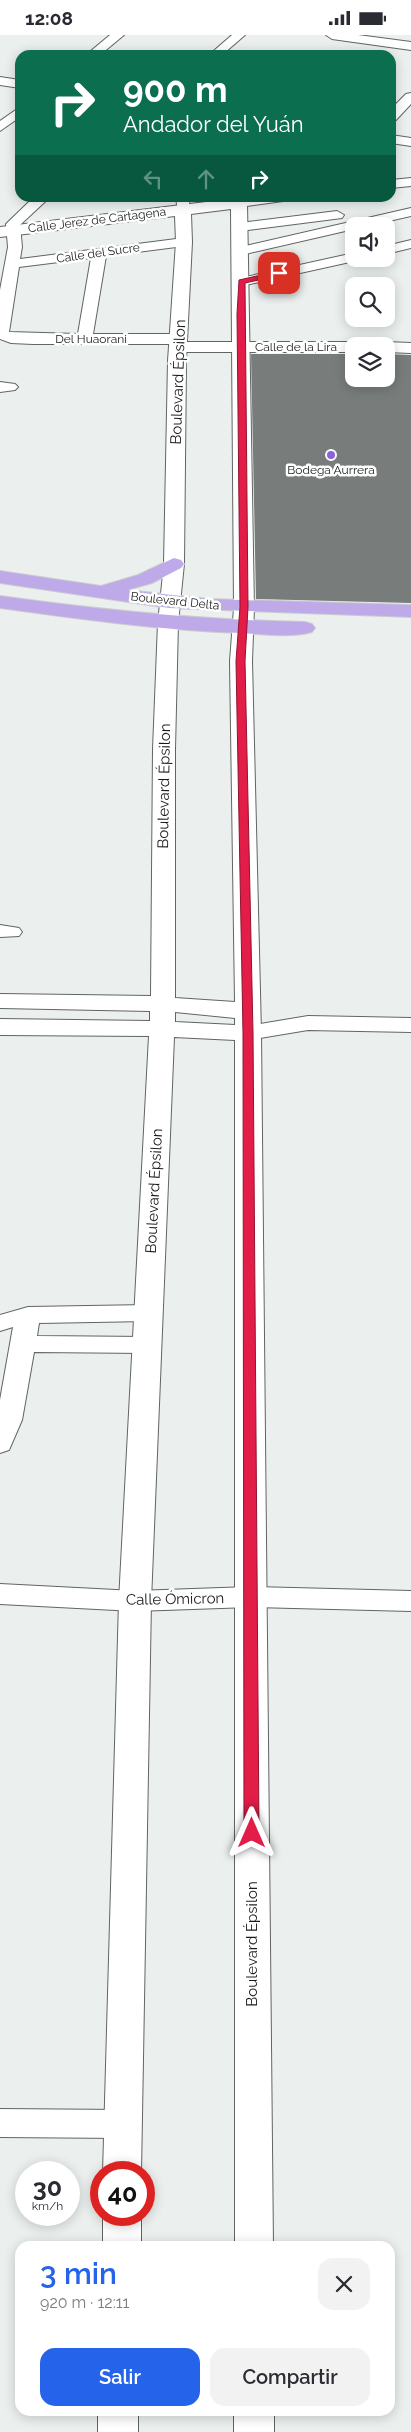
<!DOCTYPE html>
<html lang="es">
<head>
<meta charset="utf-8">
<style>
	body { margin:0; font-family:Raleway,sans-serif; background:#f2f2f3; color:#2b2b33; height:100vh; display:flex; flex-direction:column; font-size:19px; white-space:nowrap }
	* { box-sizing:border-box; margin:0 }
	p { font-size:16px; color:#7c7c81 }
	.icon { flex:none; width:28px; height:28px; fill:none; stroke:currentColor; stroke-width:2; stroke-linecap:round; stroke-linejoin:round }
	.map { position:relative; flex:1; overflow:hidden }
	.drawer { position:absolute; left:15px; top:2206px; width:380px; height:175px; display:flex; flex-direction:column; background:#fff; border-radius:15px; box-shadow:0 2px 12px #0003 }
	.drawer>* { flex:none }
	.guide { position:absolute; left:15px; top:15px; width:381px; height:152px; border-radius:15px; box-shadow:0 2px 12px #0003; background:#0b6e4f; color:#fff; overflow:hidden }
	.buttons { position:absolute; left:345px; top:182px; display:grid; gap:10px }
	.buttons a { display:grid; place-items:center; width:50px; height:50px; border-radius:10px; background:#fff; box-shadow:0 2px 12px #0003; font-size:25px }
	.speed { position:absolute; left:15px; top:2126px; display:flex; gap:10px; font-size:25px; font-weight:700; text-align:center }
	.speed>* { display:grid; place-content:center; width:65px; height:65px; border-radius:50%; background:#fff; box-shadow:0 2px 12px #0003; line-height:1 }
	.speed small { font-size:12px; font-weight:400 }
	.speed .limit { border:8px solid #d22; background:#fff; color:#111 }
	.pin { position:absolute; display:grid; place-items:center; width:42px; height:42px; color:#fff; margin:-21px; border-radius:10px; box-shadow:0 2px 8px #0006 }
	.me { position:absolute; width:55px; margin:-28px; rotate:0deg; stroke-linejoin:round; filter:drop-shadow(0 0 4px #0008) }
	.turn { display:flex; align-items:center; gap:18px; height:105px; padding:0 25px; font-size:22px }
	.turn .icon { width:65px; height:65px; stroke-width:2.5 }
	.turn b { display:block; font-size:35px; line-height:42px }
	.lanes { display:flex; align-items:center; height:48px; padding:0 25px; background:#0003; justify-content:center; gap:25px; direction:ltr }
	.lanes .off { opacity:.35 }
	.round { display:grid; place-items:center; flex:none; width:52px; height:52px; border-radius:15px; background:#f2f2f3 }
	.summary { display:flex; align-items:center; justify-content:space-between; height:85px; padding:0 25px }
	h1 { font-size:30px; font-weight:600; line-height:38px; color:#2563eb }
	.action { display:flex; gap:10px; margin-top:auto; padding:10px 25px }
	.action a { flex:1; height:58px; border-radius:15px; background:#2563eb; color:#fff; font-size:20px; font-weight:600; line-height:58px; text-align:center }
	.action a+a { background:#f2f2f3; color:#2b2b33 }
	.status { display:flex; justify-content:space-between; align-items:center; height:35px; padding:0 25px; background:#fff; direction:ltr }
	.status svg { height:14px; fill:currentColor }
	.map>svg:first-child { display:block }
</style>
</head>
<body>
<div class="status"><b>12:08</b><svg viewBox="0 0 49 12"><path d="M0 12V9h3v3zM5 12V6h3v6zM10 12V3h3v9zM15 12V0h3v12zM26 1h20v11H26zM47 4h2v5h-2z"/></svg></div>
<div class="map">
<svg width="411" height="2397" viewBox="0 0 411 2397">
	<rect width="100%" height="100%" fill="#ebf0ee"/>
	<polygon fill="#787d7b" points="251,319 354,319 354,344 386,344 386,319 411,320 411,568 256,564"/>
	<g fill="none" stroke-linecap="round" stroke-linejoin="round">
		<g stroke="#606563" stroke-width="2">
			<g id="street">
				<polygon points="110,0 124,0 100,20 86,20"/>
				<polygon points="232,0 245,0 222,20 209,20"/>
				<polygon points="326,0 358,0 411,7 411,15 332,4"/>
				<polygon points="0,42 20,45 20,53 0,50"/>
				<polygon points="411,58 411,69 396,85 391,86 391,74 406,59"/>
				<polygon points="20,72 20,82 0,96 0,86"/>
				<polygon points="391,100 411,103 411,111 391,108"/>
				<polygon points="411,143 411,151 391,153 391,145"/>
				<path d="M34,162H50L20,190L22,212L20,224L184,203L191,207L184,211L106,221L93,299H178L186,304L182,307H354L361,311H354V317H178L170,312L174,309H33L11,308L0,304V255L8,212L6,189ZM91,223L78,299L9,297L19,232Z"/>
				<polygon points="176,162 190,162 188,178 178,178"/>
				<polygon points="232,162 290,162 283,166 239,172 234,171"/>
				<polygon points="411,173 411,181 367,191 354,191 354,194 241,220 234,216 241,212"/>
				<polygon points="337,176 344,180 342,183 240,196 233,192 240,188"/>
				<polygon points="411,205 411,213 386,219 386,211"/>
				<polygon points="354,218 354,224 359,225 241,251 234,247 241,243"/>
				<polygon points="386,307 411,308 411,318 386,317 386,311 379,311"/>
				<polygon points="0,347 15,349 18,352 15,355 0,357"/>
				<polygon points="0,890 19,893 22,897 19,901 0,902"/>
				<polygon points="308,981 411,983 411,997 308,995 248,1005 240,1003 237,998 240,993 248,991"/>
				<polygon points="148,1270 157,1272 160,1278 157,1284 148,1286 39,1288 37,1301 147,1302 156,1304 159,1310 156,1316 147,1318 34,1317 22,1385 9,1415 0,1418 0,1365 13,1292 0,1296 0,1280 28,1272"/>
				<polygon points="0,1549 135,1556 250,1552 411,1556 411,1576 250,1572 135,1576 0,1569"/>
				<polygon points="0,2074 123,2075 134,2079 139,2089 134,2099 123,2103 0,2102"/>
			</g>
		</g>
		<g stroke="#606563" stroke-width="2">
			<g id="secondary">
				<path d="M239,163L247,168L254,573L252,626L261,998L273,2211H235V1005L174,1002L151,1566L141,2138H103L119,1566L149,1001L0,1000V984L150,986V976L0,973V959L151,961L153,714L158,588L164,529L168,326L176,207L175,181L0,202V192ZM231,174L234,573L230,626L235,967L175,963V714L178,588L184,529L186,326L192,207L191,179ZM175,977L235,983V990L175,987Z"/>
				<rect x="103" y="2180" width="38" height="31"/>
				<rect x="98" y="2376" width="40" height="21"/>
				<rect x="234" y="2376" width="40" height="21"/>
			</g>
		</g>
		<g stroke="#cdcdcd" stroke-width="2">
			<g id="primary">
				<polygon points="174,523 181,525 184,529 181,533 152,548 127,555 209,564 411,570 411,582 169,573 0,548 0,536 101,551 138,540"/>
				<path d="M0,561C101,575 203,585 305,587L312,589L315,593L312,597C290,603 263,599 240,598C159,595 80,584 0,573Z"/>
			</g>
		</g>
		<use href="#street" fill="#fff" fill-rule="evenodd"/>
		<use href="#secondary" fill="#fff" fill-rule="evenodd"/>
		<use href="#primary" fill="#beaae9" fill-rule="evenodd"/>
	</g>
	<polygon fill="#e11d48" stroke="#92132f" points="279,236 281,240 245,248 248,572 245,626 253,998 259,1798 257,1802 246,1802 244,1798 243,998 236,626 240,572 237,279 239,245"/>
	<circle fill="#8b61dc" stroke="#fff" stroke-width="2" cx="331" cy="420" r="5"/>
	<g text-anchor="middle" stroke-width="5" stroke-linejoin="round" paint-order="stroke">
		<g font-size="12" fill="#1a1c1b" stroke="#fff">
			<text transform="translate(97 185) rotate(-7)" y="4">Calle Jerez de Cartagena</text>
			<text transform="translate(98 218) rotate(-8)" y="4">Calle del Sucre</text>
			<text x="91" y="308">Del Huaorani</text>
			<text x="296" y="316">Calle de la Lira</text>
			<text transform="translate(175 566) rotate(6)" y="4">Boulevard Delta</text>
		</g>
		<g font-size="12" fill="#1a1c1b" stroke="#fff">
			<text x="331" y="439">Bodega Aurrera</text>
		</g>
		<g font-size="15" fill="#1a1c1b" stroke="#fff">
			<text transform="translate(178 347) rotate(-88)" y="5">Boulevard Épsilon</text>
			<text transform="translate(164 751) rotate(-89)" y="5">Boulevard Épsilon</text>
			<text transform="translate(154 1156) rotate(-87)" y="5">Boulevard Épsilon</text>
			<text transform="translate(175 1564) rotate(-1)" y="5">Calle Ómicron</text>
			<text transform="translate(252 1909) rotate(-90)" y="5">Boulevard Épsilon</text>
		</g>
	</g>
</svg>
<div class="buttons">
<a><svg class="icon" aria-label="sound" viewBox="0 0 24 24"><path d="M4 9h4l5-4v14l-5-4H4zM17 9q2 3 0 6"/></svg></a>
<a><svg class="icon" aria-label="search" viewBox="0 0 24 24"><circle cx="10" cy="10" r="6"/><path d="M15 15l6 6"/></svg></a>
<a><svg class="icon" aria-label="layers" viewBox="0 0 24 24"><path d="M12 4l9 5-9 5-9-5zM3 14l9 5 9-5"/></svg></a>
</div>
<div class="speed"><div>30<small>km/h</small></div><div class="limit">40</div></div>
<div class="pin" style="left:279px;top:238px;background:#d93025"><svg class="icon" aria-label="arrive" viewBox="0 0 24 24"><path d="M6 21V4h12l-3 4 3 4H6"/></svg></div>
<svg class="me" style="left:252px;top:1798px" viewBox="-20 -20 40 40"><path d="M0-17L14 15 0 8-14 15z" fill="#e11d48" stroke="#fff" stroke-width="4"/></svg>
<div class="guide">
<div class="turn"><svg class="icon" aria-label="right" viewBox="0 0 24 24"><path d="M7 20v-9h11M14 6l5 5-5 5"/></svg><div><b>900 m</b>Andador del Yuán</div></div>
<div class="lanes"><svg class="icon off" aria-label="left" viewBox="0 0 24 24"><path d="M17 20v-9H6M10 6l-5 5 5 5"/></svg><svg class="icon off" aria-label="ahead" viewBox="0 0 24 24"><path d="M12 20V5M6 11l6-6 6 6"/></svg><svg class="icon" aria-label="right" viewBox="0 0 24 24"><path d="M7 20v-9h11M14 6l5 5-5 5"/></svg></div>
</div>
<section class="drawer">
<div class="summary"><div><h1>3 min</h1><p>920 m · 12:11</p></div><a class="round"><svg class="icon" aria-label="close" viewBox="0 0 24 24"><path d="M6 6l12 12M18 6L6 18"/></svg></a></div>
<div class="action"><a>Salir</a><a>Compartir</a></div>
</section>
</div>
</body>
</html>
